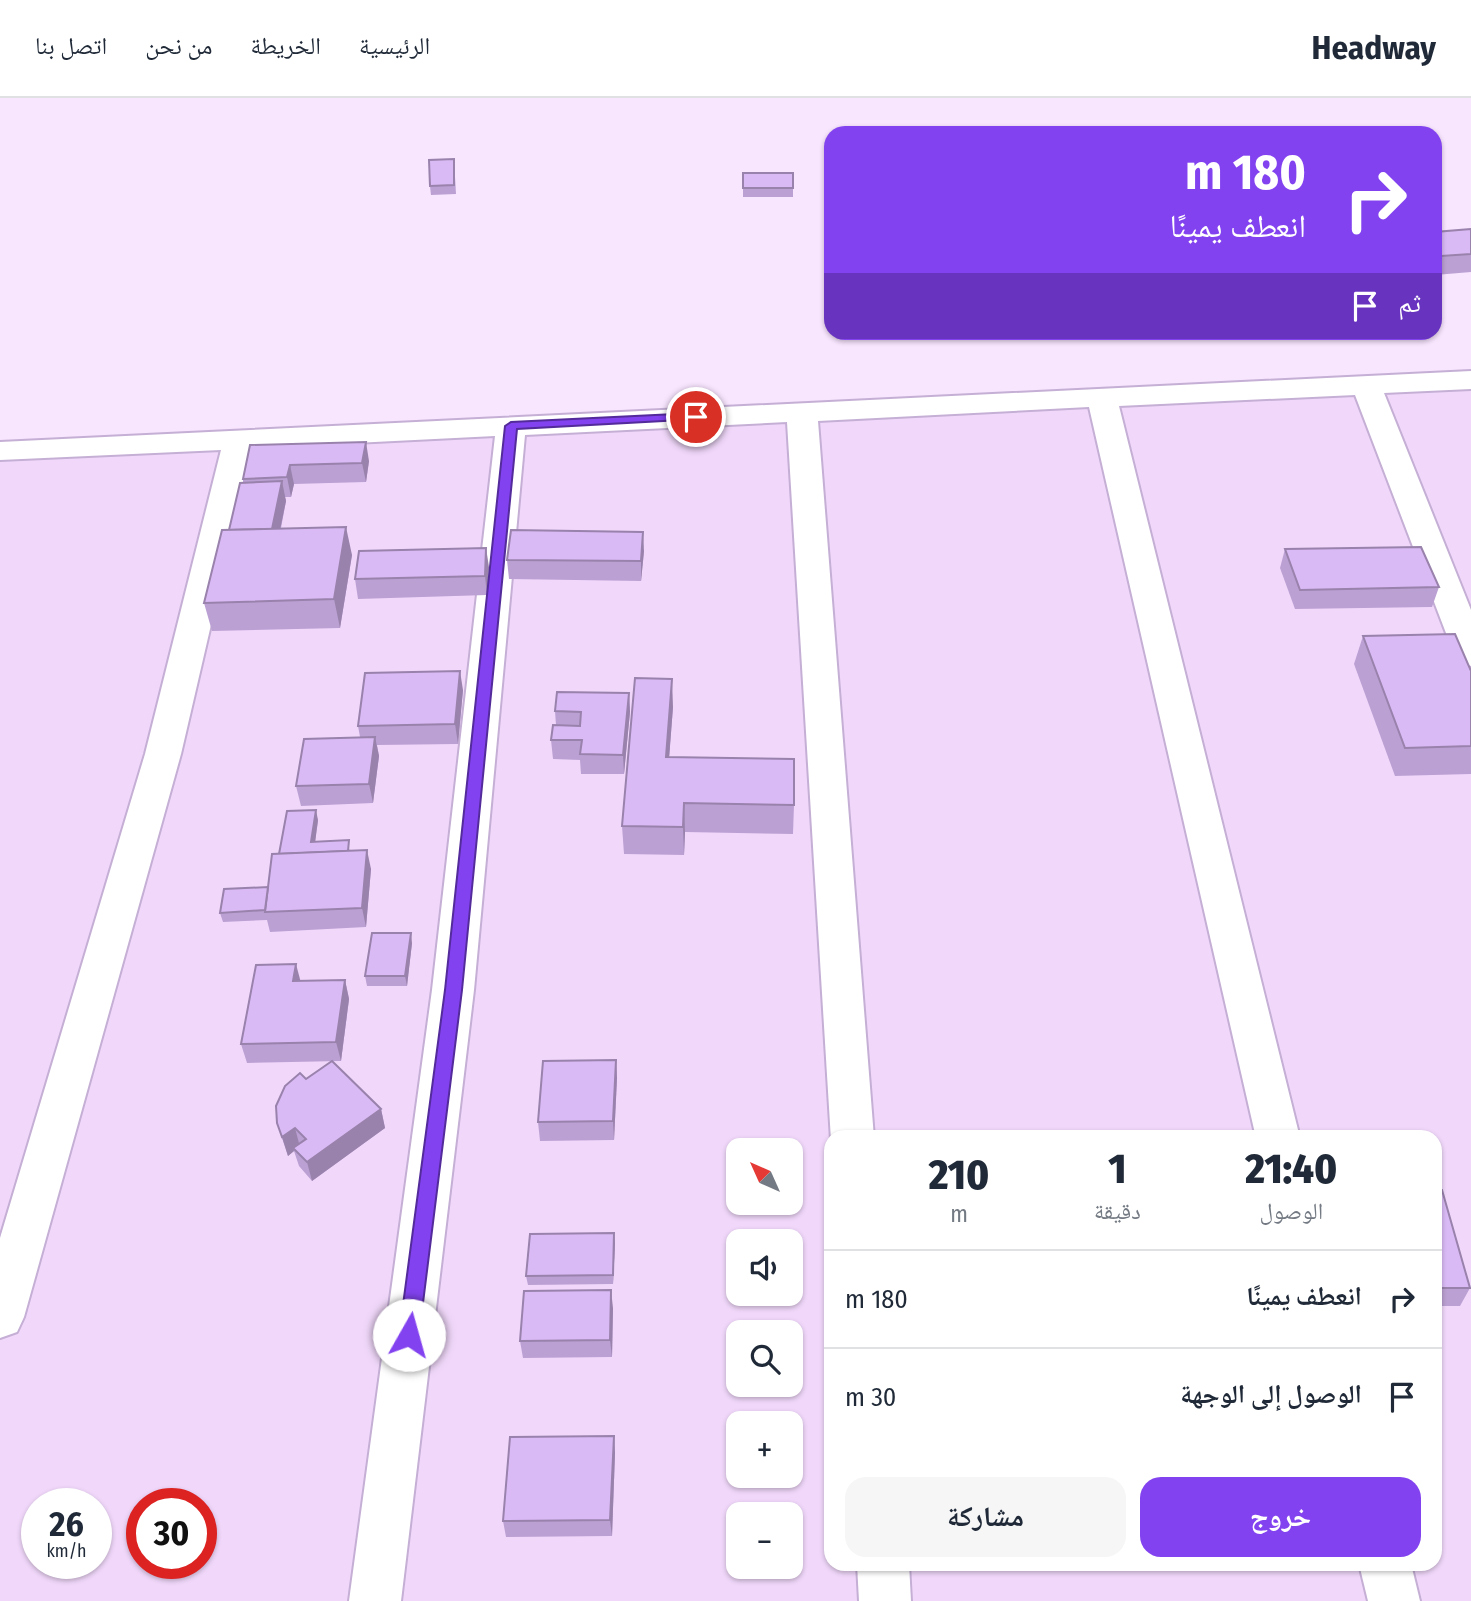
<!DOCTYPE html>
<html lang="ar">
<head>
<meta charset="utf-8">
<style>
	body { margin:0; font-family:"Fira Sans Condensed","Noto Naskh Arabic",sans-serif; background:#f6f6f7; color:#1f2937; direction:rtl; height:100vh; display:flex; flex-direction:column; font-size:26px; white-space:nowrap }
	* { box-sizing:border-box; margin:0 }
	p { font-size:23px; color:#747a83 }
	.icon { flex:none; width:38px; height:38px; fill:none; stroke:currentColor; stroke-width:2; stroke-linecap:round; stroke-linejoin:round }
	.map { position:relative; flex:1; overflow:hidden; direction:ltr }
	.details { position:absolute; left:824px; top:1032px; width:618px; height:441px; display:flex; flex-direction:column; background:#fff; border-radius:21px; box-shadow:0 2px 5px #0004; direction:rtl }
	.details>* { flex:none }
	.banner { position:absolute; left:824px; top:28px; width:618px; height:214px; border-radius:21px; box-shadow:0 2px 5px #0004; direction:rtl; background:#8242ef; color:#fff; overflow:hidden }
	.needle { width:46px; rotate:315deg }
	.fabs { position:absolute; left:726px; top:1040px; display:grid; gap:14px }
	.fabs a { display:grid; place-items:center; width:77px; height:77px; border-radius:14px; background:#fff; box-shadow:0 2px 5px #0004; font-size:35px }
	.speed { position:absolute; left:21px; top:1390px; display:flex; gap:14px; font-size:35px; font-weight:700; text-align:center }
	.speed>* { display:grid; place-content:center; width:91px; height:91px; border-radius:50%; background:#fff; box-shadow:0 2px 5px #0004; line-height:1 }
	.speed small { font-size:18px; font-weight:400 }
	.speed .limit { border:10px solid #d22; background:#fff; color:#111 }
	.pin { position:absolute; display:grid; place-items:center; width:60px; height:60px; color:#fff; margin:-30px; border:4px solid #fff; border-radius:50%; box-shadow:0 2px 7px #0007 }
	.me { position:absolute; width:77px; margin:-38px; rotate:7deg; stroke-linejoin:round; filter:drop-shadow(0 0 5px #0008) }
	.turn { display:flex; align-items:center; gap:24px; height:147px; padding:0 21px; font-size:32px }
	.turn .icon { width:91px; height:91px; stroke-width:2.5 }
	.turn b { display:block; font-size:49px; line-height:60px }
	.then { display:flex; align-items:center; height:66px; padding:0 21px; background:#0003; gap:14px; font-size:26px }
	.eta { display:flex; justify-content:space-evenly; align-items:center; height:119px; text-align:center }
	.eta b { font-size:42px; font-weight:800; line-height:49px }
	.button { display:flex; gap:14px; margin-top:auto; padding:14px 21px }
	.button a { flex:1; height:80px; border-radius:21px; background:#8242ef; color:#fff; font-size:28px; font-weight:800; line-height:80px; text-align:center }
	.button a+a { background:#f6f6f7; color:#1f2937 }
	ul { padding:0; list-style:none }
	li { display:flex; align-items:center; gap:21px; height:98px; padding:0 21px; border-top:2px solid #e0e1e3 }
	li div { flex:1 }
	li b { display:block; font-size:26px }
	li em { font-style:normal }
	header { display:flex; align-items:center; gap:42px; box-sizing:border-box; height:98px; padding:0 35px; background:#fff; border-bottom:2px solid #e0e1e3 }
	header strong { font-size:33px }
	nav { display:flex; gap:38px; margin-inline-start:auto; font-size:24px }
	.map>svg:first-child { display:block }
</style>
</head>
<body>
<header>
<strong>Headway</strong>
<nav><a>الرئيسية</a><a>الخريطة</a><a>من نحن</a><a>اتصل بنا</a></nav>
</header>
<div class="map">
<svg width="1471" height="1503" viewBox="0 0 1471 1503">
	<rect width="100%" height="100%" fill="#f8e5fe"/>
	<path fill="#f1d8fb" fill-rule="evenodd" d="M1471,282V1503H0V353ZM831,1040H1435V1466H831ZM738,1052H791V1104H738ZM738,1143H791V1195H738ZM738,1234H791V1286H738ZM738,1325H791V1377H738ZM37,1405H96V1465H37ZM142,1405H201V1465H142ZM738,1416H791V1468H738Z"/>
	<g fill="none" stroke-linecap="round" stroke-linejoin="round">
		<g stroke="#c5afd5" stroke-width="4">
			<g id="minor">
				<polygon points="1471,273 1471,291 1384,295 1471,512 1471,568 1459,564 1454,556 1355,297 1119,308 1300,1040 1256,1040 1089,309 818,323 874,1040 831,1040 831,1042 787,324 525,337 474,892 401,1503 349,1503 432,892 495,338 252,350 181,656 24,1219 17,1234 0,1240 0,1140 145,656 221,352 0,362 0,344"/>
				<polygon points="857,1466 909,1466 911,1503 859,1503"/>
				<polygon points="1359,1466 1411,1466 1420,1503 1368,1503"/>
			</g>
		</g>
		<use href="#minor" fill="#fff" fill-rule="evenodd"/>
	</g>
	<g fill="#bba0d3">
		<polygon points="454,61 456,96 431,97 430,88"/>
		<rect x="743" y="75" width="50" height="24"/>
		<polygon points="1471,131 1471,174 1435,177 1435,134"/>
		<polygon points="250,347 369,363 366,384 294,386 291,399 285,399 286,403 281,430 352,457 340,530 212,533 204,505 229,432 243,385 243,381"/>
		<polygon points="1285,451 1439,489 1432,509 1295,511 1280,470"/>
		<polygon points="644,453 641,483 509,481 507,462"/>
		<polygon points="489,469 487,497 358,501 355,481"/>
		<polygon points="1363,538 1471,573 1471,676 1395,678 1354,566"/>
		<polygon points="463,592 458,646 377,647 379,658 373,705 301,708 296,688 360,639 358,628"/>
		<polygon points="629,595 630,614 624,676 581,676 580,662 553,661 551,642 556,627 555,613"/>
		<polygon points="673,609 669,659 794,707 793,736 685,734 684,757 624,756 622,728"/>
		<polygon points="318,722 315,743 351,752 371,771 366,829 270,834 267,822 223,824 220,815 268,789 279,756"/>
		<polygon points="412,845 407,888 367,888 365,878"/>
		<polygon points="345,882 349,901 341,963 247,965 241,946 301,883"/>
		<polygon points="616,962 617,980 614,1042 540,1043 538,1024"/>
		<polygon points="306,981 381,1011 385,1030 312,1083 299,1068 294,1053 288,1058 277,1025"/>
		<polygon points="1435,1092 1470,1190 1460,1208 1435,1208"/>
		<polygon points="615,1144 613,1186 528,1187 526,1178"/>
		<polygon points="613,1210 612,1259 523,1260 520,1243"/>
		<polygon points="614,1338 615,1355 612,1438 506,1439 503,1423"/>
	</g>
	<g fill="#9982ac">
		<polygon points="366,344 369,363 366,384 362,365"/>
		<polygon points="290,367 294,386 291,399 287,379"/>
		<polygon points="282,383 286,403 275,456 271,437"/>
		<polygon points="346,429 352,457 340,530 334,501"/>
		<polygon points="643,434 644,453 641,483 641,463"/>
		<polygon points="486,450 489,469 487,497 485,478"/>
		<polygon points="460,573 463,592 458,646 455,626"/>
		<polygon points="672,581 673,609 667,688 666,659"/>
		<polygon points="629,595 630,614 624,676 623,657"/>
		<polygon points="375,639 379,658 373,705 369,686"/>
		<polygon points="684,705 685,734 684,757 683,729"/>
		<polygon points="316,712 318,722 314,753 311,744"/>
		<polygon points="367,752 371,771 366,829 362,810"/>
		<polygon points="411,835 412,845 407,888 405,878"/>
		<polygon points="296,866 301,885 293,883"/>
		<polygon points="345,882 349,901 341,963 336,944"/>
		<polygon points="616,962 617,980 614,1042 613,1023"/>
		<polygon points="381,1011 385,1030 312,1083 307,1064"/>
		<polygon points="295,1030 300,1049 293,1050 294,1053 288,1058 282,1039"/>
		<polygon points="614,1135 615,1144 613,1186 613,1177"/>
		<polygon points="611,1192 613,1210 612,1259 610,1242"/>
		<polygon points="614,1338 615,1355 612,1438 610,1422"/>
	</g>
	<g fill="#dabaf5" stroke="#9982ac" stroke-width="2">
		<polygon points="454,61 454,87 430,88 429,62"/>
		<rect x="743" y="75" width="50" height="15"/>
		<polygon points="1471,131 1471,156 1441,158 1435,151 1435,134"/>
		<polygon points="366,344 362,365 290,367 287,379 243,381 250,347"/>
		<polygon points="282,383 272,431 229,432 240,385"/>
		<polygon points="346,429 334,501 204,505 222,432"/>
		<polygon points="511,432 643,434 641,463 507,462"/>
		<polygon points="1421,449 1439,489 1300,492 1285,451"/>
		<polygon points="486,450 485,478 355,481 359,453"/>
		<polygon points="1455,536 1471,573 1471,648 1405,650 1363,538"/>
		<polygon points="460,573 455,626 358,628 365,575"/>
		<polygon points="635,580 672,581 666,659 794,661 794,707 684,705 683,729 622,728"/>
		<polygon points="557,594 629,595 623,657 580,656 582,642 551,642 553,627 580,628 581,614 555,613"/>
		<polygon points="375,639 369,686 296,688 304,641"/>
		<polygon points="316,712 311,744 349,742 348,753 279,756 287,713"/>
		<polygon points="367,752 362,810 265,814 272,756"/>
		<polygon points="268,789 265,812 220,815 224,791"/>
		<polygon points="372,835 411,835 405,878 365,878"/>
		<polygon points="296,866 293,883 345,882 336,944 241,946 256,867"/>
		<polygon points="616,962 613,1023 538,1024 543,963"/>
		<polygon points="332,963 381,1011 307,1064 293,1050 306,1041 295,1030 282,1039 277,1025 276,1008 285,988 300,975 306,981"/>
		<polygon points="1435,1092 1442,1092 1470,1190 1435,1190"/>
		<polygon points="614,1135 613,1177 526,1178 530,1136"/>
		<polygon points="611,1192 610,1242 520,1243 524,1193"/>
		<polygon points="614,1338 610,1422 503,1423 510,1339"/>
	</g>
	<polygon fill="#8242ef" stroke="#542b9b" stroke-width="2" points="696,315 702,319 700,321 517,331 462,892 419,1237 416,1244 409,1246 402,1244 399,1237 445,892 505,328 511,324"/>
</svg>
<div class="fabs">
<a><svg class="needle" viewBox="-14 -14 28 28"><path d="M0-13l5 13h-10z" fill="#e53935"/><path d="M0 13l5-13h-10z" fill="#747a83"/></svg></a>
<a><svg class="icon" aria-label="sound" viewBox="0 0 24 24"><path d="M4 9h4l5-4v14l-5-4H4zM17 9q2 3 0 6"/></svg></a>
<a><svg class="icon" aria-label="search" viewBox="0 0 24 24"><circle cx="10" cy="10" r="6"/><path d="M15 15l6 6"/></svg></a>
<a>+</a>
<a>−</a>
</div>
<div class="speed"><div>26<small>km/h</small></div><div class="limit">30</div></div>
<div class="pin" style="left:696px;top:319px;background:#d93025"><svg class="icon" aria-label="arrive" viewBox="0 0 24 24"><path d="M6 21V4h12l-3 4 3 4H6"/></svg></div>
<svg class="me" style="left:409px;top:1237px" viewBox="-20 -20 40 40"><circle r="19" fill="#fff"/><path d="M0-13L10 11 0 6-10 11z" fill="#8242ef"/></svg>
<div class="banner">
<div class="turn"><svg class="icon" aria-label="right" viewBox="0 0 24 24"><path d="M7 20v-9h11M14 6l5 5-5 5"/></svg><div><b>180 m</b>انعطف يمينًا</div></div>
<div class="then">ثم<svg class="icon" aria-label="arrive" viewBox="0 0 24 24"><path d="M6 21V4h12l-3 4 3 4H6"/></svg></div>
</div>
<section class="details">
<div class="eta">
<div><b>21:40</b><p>الوصول</p></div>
<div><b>1</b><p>دقيقة</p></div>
<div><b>210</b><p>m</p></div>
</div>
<ul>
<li><svg class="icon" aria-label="right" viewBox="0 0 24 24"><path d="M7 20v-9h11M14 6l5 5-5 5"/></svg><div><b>انعطف يمينًا</b></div><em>180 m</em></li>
<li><svg class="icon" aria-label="arrive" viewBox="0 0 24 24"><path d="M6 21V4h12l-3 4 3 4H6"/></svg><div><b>الوصول إلى الوجهة</b></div><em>30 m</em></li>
</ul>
<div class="button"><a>خروج</a><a>مشاركة</a></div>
</section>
</div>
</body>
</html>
